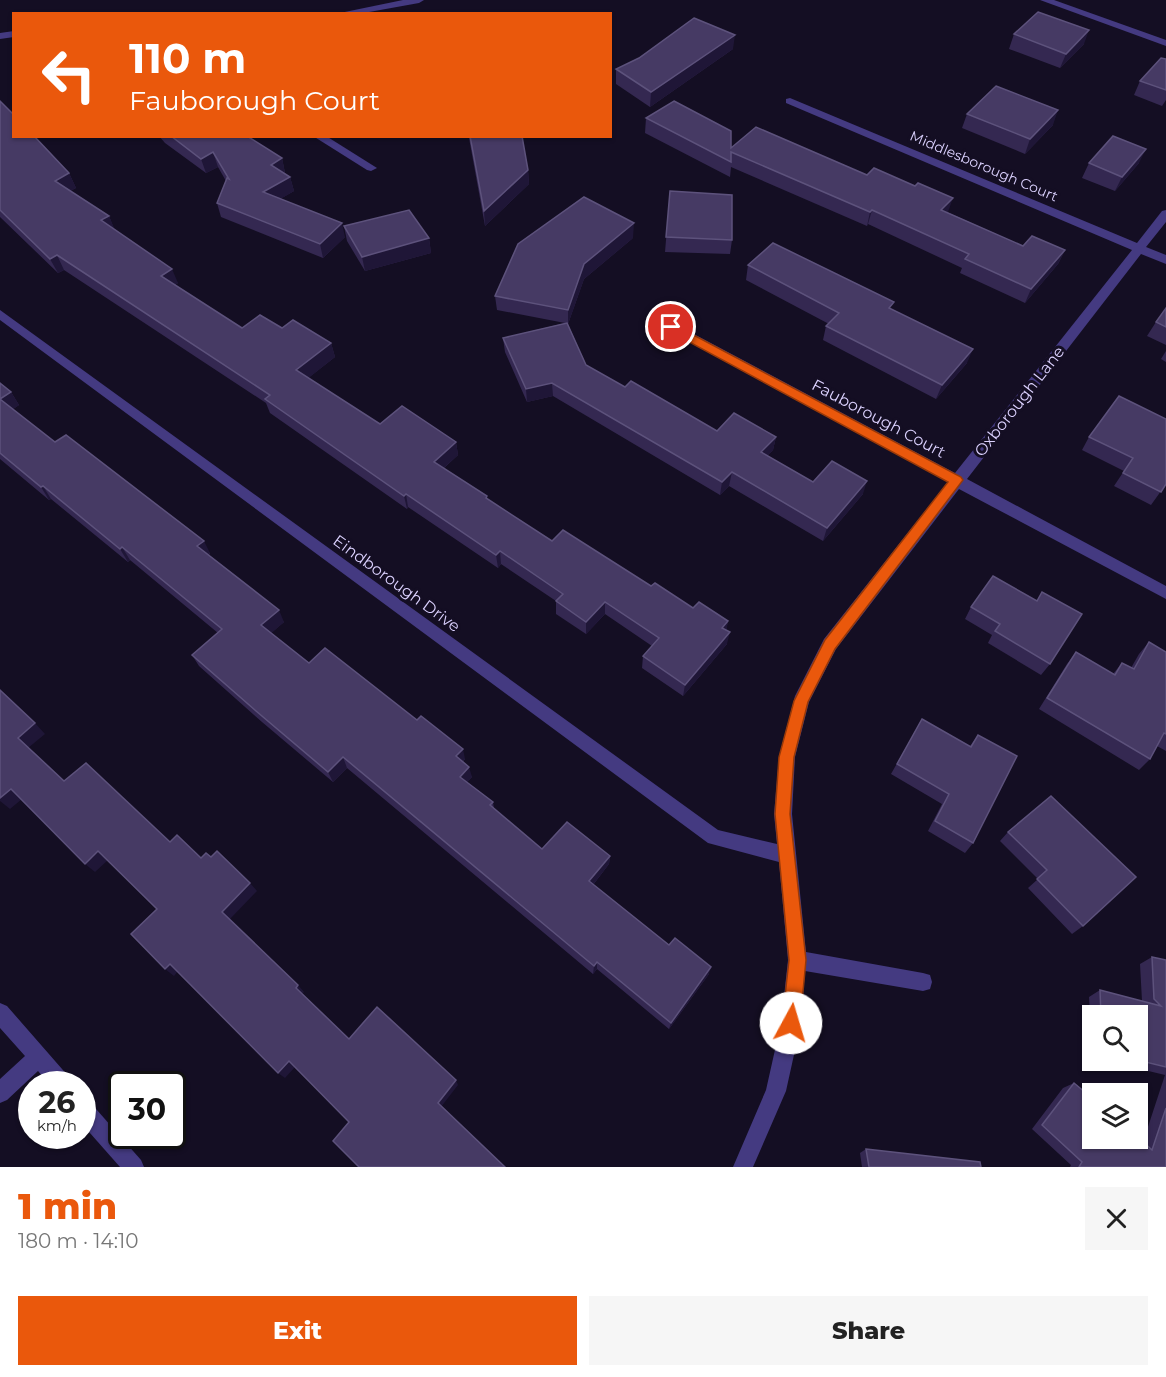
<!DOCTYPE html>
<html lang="en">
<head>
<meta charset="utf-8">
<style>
	body { margin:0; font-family:Montserrat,sans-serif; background:#f6f6f6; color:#222; height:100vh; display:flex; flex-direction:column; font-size:22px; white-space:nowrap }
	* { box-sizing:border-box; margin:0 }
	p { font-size:20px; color:#767676 }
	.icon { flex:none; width:33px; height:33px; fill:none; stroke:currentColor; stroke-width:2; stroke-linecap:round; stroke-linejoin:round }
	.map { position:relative; height:1167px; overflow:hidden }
	.drawer { display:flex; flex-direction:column; background:#fff; flex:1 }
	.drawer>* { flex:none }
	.hud { position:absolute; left:12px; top:12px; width:600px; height:126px; border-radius:0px; box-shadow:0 2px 4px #0004; background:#ea580c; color:#fff; overflow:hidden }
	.buttons { position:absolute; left:1082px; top:1005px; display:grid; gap:12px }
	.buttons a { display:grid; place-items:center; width:66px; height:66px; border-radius:0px; background:#fff; box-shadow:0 2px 4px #0004; font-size:30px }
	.speed { position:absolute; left:18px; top:1071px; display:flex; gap:12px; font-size:30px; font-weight:700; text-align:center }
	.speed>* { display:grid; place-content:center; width:78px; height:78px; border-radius:50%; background:#fff; box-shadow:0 2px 4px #0004; line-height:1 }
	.speed small { font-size:15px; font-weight:400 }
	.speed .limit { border:3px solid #111; border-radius:9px; background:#fff; color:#111 }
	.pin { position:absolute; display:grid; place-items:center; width:51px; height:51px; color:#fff; margin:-26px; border:3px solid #fff; border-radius:50%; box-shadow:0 2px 6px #0007 }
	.me { position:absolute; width:66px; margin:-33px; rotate:6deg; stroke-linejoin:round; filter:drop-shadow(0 0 4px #0008) }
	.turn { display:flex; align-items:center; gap:21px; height:126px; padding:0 18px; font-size:27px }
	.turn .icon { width:78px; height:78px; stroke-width:2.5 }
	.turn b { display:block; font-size:42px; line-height:51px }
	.round { display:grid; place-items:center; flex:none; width:63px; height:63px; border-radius:0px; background:#f6f6f6 }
	.head { display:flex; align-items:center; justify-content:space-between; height:102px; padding:0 18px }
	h1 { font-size:36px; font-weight:800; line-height:45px; color:#ea580c }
	.button { display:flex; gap:12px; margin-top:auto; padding:12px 18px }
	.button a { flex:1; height:69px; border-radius:0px; background:#ea580c; color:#fff; font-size:24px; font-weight:800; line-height:69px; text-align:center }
	.button a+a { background:#f6f6f6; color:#222 }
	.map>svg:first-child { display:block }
</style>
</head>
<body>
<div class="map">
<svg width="1166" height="1167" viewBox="0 0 1166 1167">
	<rect width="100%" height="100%" fill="#140e23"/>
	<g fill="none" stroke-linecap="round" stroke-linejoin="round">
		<g fill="#443a81" fill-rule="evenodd">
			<polygon points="403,0 424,0 419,3 358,14 335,14"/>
			<polygon points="1040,0 1054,0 1166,40 1166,46"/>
			<polygon points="14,31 14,37 0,39 0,33"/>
			<polygon points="790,98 1137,243 1162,211 1166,210 1166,222 1146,247 1166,255 1166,264 1141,254 967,479 1166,586 1166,599 959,489 836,649 809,702 795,757 792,814 806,952 923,973 930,975 932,982 930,989 923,991 805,971 801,1023 786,1091 753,1167 733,1167 766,1090 781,1023 788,960 779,862 708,843 0,320 0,310 718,830 777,844 774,814 779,757 795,696 824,639 948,482 667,330 665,327 671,323 675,324 955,473 1132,250 786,103 786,99"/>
			<polygon points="313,136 326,136 377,168 371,171 367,170"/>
			<polygon points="0,1003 7,1006 69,1077 72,1084 49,1084 38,1071 7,1100 0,1103 0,1079 25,1056 0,1028"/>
			<polygon points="82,1098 89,1101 141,1160 144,1167 120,1167 82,1124"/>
		</g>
	</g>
	<g fill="#342851">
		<polygon points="1014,34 1084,44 1060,68 1009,49"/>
		<polygon points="733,49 650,107 616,84 616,69"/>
		<polygon points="1166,59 1166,100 1162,106 1134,95 1140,81"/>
		<polygon points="0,101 69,173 76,188 70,191 109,216 114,229 178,283 175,285 242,328 282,328 331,343 335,357 308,378 380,424 456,442 458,455 444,468 487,499 552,541 651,586 693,608 728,621 726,630 727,644 683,696 642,668 643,656 652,646 605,614 586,634 556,614 556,601 501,564 498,568 408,507 407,509 270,413 266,403 64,270 58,273 0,217"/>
		<polygon points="967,114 1053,125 1025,154 962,128"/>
		<polygon points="646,118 731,148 947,212 1023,246 1065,250 1058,264 1025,303 960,273 962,268 868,224 867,226 731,167 730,177 645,133"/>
		<polygon points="159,136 247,136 282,158 285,173 284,173 290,177 294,191 280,199 345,237 323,258 221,217 217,203 226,181 218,167 206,173 165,143"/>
		<polygon points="467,136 522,136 528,170 529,184 485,226 469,138"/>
		<polygon points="1089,163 1139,163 1115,191 1082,178"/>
		<polygon points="670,191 732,240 730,254 665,252"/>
		<polygon points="344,226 429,238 431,253 365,271 347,241"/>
		<polygon points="633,238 584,279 568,324 586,365 625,387 717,431 776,437 773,450 767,456 813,482 863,494 823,541 729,486 720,495 553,396 527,402 505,352 503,338 565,323 497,310 495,296"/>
		<polygon points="748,265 892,309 967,363 936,399 823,340 826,326 829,324 746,280"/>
		<polygon points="1166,308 1166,345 1147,336 1156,322"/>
		<polygon points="1166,351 1166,362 1161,359"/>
		<polygon points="0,383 11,392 19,405 13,409 55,442 210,553 209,555 284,622 271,633 309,663 465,759 463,762 472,777 467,782 493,802 494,809 542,849 610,856 609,864 593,885 669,945 709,974 669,1029 597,969 593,974 347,768 333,782 262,722 199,666 192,655 218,633 130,560 128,562 51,499 49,500 0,459"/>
		<polygon points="1119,396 1166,484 1151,505 1114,486 1124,471 1082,450 1089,437"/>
		<polygon points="993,576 1050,664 1041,675 988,643 992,635 965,619 971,607"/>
		<polygon points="1149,642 1166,652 1166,751 1157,746 1150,759 1139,770 1039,709 1067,664 1076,652 1113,674 1122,663 1131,668 1139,654"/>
		<polygon points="922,719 970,746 978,735 973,843 965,853 928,831 942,804 891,774"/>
		<polygon points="1051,796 1083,926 1072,934 1028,888 1038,879 1000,841 1008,832"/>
		<polygon points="1152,957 1166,960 1166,1167 1070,1167 1071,1165 1032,1129 1063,1088 1074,1083 1143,1142 1165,1075 1103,1060 1137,1060 1137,1016 1092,1016 1092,1049 1089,997 1100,990 1142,1001 1140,964"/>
		<polygon points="866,1149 981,1167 862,1167 860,1153"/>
	</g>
	<g fill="#1f1637">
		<polygon points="1089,30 1084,44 1060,68 1066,54"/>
		<polygon points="735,35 733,49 650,107 651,92"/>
		<polygon points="1058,110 1053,125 1025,154 1030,139"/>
		<polygon points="1146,149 1139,163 1115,191 1122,177"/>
		<polygon points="213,152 218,167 206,173 201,159"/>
		<polygon points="282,158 285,173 275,179 271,165"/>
		<polygon points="528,170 529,184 485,226 484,211"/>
		<polygon points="69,173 76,188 62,195 55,181"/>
		<polygon points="290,177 294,191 267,207 263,192"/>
		<polygon points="953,198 948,212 936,224 941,210"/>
		<polygon points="872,210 868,224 867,226 870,212"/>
		<polygon points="109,216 115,230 101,220"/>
		<polygon points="342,223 345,237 323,258 320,244"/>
		<polygon points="634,223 633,238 584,279 568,324 568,310 584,264"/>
		<polygon points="429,238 431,253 365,271 362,257"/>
		<polygon points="1065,250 1058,264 1025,303 1031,289"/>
		<polygon points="57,255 64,270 58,273 50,259"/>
		<polygon points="172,269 178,283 167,290 161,276"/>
		<polygon points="331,343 335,357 301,384 296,370"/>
		<polygon points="973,349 967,363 936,399 942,385"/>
		<polygon points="552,383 553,396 527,402 526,389"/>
		<polygon points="11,392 19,405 9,412 0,399"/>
		<polygon points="776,437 773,450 758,466 761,452"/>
		<polygon points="456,442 458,455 436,475 434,462"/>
		<polygon points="732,472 729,486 720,495 722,482"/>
		<polygon points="867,481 863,494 823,541 827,528"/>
		<polygon points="43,486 51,499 49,500 41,487"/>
		<polygon points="406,494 408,507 407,509 404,496"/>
		<polygon points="204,541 210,553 204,559 197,546"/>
		<polygon points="122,547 130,560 128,562 120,549"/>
		<polygon points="500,551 501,564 498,568 496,555"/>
		<polygon points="605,602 605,614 586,634 586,622"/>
		<polygon points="279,610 284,622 267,637 261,625"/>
		<polygon points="728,621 726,633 722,628"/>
		<polygon points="730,632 727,644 683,696 685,685"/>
		<polygon points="35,723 45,734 28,748 18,738"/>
		<polygon points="463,749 465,759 458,767 456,756"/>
		<polygon points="343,757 347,768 333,782 328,772"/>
		<polygon points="469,767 472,777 463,787 460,777"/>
		<polygon points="11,789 22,799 10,809 0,801 0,798"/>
		<polygon points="98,851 108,860 95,872 85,864"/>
		<polygon points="610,856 609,864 589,890 589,881"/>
		<polygon points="250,883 257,891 229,920 222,912"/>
		<polygon points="597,962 597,969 593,974 594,966"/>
		<polygon points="170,964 178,971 174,976 165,969"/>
		<polygon points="711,967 709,974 669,1029 671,1023"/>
		<polygon points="298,985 304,992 302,994 296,988"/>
		<polygon points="289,1061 295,1067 285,1078 278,1073"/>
		<polygon points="456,1080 458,1085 441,1107 438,1103"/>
	</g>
	<g fill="#463a64" stroke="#5d527c" stroke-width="1.5">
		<polygon points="1038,12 1089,30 1066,54 1014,34"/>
		<polygon points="694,18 735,35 651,92 616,69 639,58"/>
		<polygon points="1161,58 1166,59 1166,90 1140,81"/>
		<polygon points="996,86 1058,110 1030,139 967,114"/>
		<polygon points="0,101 14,115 14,136 34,136 69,173 55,181 109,216 101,220 172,269 161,276 242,328 260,315 282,328 293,320 331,343 296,370 380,424 402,406 456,442 434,462 487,496 486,498 552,541 563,530 651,586 655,583 693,608 699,602 728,621 722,628 730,632 685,685 643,656 659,638 605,602 586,622 556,601 563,594 500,551 496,555 406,494 404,496 265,399 270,395 57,255 50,259 0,210"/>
		<polygon points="674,101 731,131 731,148 756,127 867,175 874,168 915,186 918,183 953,198 941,210 1023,246 1032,236 1065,250 1031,289 965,259 969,254 872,210 870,212 731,152 731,162 646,118"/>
		<polygon points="171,136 247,136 282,158 271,165 290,177 263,192 342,223 320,244 217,203 227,178 229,179 213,152 201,159"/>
		<polygon points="470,136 522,136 528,170 484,211"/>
		<polygon points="1113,136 1146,149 1122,177 1089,163"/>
		<polygon points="670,191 732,195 732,240 666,237"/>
		<polygon points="584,197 634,223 584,264 568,310 495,296 518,244"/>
		<polygon points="409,210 429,238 362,257 344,226"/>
		<polygon points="773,243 894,302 889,308 973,349 942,385 826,326 839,313 748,265"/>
		<polygon points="1166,308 1166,327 1156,322"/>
		<polygon points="567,323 586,365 625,387 631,381 717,431 734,413 776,437 761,452 813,482 832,461 867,481 827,528 732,472 722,482 552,383 526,389 503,338"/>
		<polygon points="0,383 11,392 0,399"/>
		<polygon points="1119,396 1166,419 1166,484 1161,492 1123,473 1133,458 1089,437"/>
		<polygon points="0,399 55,442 66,435 204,541 197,546 279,610 261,625 309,663 325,648 417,720 421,716 463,749 456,756 469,767 460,777 493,802 490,805 542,849 567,822 610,856 589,881 669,945 675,938 711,967 671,1023 597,962 594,966 343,757 328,772 256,711 192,655 222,629 122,547 120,549 43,486 41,487 0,453"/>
		<polygon points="993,576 1037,601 1042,592 1082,614 1050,664 995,631 1000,624 971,607"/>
		<polygon points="1149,642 1166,652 1166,734 1164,733 1150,759 1047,698 1076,652 1115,675 1122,663 1134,669"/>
		<polygon points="0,690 35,723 18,738 64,781 86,763 170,842 177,835 201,858 206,853 211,857 217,851 250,883 222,912 298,985 296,988 349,1039 377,1007 456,1080 438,1103 505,1167 359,1167 333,1141 349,1122 289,1061 278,1073 170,964 165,969 131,934 157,909 98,851 85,864 11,789 0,798"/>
		<polygon points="922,719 971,747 978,735 1017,756 973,843 935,821 949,794 897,764"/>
		<polygon points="1051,796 1136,877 1083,926 1037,879 1047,870 1008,832"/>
		<polygon points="1152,957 1166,960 1166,1067 1137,1060 1137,1016 1101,1016 1100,990 1161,1006 1154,999"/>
		<polygon points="1074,1083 1092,1098 1092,1138 1137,1138 1137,1136 1152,1150 1166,1108 1166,1167 1079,1167 1082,1162 1042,1125"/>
		<polygon points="866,1149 980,1162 981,1167 869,1167"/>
	</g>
	<polygon fill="#ea580c" stroke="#983908" stroke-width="1.5" points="671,323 961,477 963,480 835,649 808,702 794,757 790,814 806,960 800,1023 797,1029 791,1031 785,1029 782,1023 789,960 775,814 779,757 794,701 825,640 948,482 667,330 665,327"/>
	<g text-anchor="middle" stroke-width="6" stroke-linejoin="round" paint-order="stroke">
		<g font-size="14" fill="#dbd1fe" stroke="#140e23">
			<text transform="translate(984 166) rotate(23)" y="5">Middlesborough Court</text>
		</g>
		<g font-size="16" fill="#dbd1fe" stroke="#140e23">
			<text transform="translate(1019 401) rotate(-52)" y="6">Oxborough Lane</text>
			<text transform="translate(879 418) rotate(28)" y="6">Fauborough Court</text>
			<text transform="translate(397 583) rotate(36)" y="6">Eindborough Drive</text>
		</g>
	</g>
</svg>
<div class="buttons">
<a><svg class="icon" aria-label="search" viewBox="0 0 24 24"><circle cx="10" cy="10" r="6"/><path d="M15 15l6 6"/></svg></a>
<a><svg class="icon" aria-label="layers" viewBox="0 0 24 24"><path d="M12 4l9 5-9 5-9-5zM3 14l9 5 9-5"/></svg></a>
</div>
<div class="speed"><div>26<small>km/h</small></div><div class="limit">30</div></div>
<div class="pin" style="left:671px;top:327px;background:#d93025"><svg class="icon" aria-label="arrive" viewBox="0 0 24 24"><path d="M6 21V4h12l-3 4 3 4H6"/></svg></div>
<svg class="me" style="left:791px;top:1023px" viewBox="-20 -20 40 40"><circle r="19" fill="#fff"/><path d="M0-13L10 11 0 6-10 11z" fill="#ea580c"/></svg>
<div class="hud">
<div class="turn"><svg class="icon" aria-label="left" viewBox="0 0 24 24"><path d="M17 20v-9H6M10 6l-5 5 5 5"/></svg><div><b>110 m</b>Fauborough Court</div></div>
</div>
</div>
<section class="drawer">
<div class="head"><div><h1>1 min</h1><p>180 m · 14:10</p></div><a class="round"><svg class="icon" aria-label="close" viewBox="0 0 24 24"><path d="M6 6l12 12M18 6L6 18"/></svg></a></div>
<div class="button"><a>Exit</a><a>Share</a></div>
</section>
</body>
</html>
